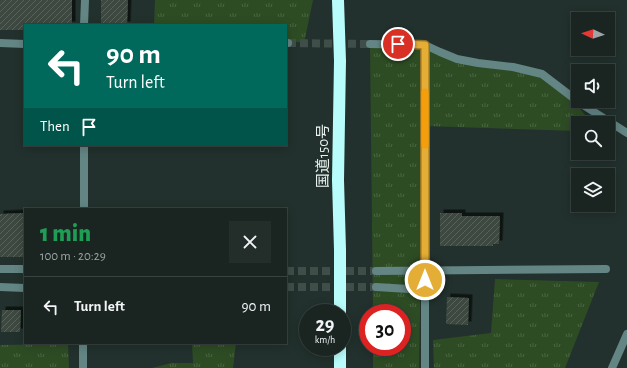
<!DOCTYPE html>
<html lang="en">
<head>
<meta charset="utf-8">
<style>
	body { margin:0; font-family:"Alegreya Sans","Noto Sans JP",sans-serif; background:#232d2a; color:#f1f3f6; height:100vh; display:flex; flex-direction:column; font-size:15px; white-space:nowrap }
	* { box-sizing:border-box; margin:0 }
	p { font-size:13px; color:#9fa5a5 }
	.icon { flex:none; width:22px; height:22px; fill:none; stroke:currentColor; stroke-width:2; stroke-linecap:round; stroke-linejoin:round }
	.map { position:relative; flex:1; overflow:hidden }
	.panel { position:absolute; left:24px; top:208px; width:263px; height:136px; display:flex; flex-direction:column; background:#1a2522; border-radius:0px; box-shadow:0 2px 10px #0003,0 0 0 1px #384240 }
	.panel>* { flex:none }
	.top-card { position:absolute; left:24px; top:24px; width:263px; height:122px; border-radius:0px; box-shadow:0 2px 10px #0003,0 0 0 1px #384240; background:#00695c; color:#fff; overflow:hidden }
	.needle { width:26px; rotate:273deg }
	.controls { position:absolute; left:571px; top:12px; display:grid; gap:8px }
	.controls a { display:grid; place-items:center; width:44px; height:44px; border-radius:0px; background:#1a2522; box-shadow:0 2px 10px #0003,0 0 0 1px #384240; font-size:20px }
	.speed { position:absolute; left:299px; top:304px; display:flex; gap:8px; font-size:20px; font-weight:700; text-align:center }
	.speed>* { display:grid; place-content:center; width:52px; height:52px; border-radius:50%; background:#1a2522; box-shadow:0 2px 10px #0003,0 0 0 1px #384240; line-height:1 }
	.speed small { font-size:10px; font-weight:400 }
	.speed .limit { border:6px solid #d22; background:#fff; color:#111 }
	.pin { position:absolute; display:grid; place-items:center; width:34px; height:34px; color:#fff; margin:-17px; border:2px solid #fff; border-radius:50%; box-shadow:0 1px 4px #0007 }
	.me { position:absolute; width:44px; margin:-22px; rotate:0deg; stroke-linejoin:round; filter:drop-shadow(0 0 3px #0008) }
	.turn { display:flex; align-items:center; gap:14px; height:84px; padding:0 16px; font-size:18px }
	.turn .icon { width:52px; height:52px; stroke-width:2.5 }
	.turn b { display:block; font-size:28px; line-height:34px }
	.then { display:flex; align-items:center; height:38px; padding:0 16px; background:#0003; gap:8px; font-size:15px }
	.round { display:grid; place-items:center; flex:none; width:42px; height:42px; border-radius:0px; background:#232d2a }
	.summary { display:flex; align-items:center; justify-content:space-between; height:68px; padding:0 16px }
	h1 { font-size:24px; font-weight:800; line-height:30px; color:#1e9e55 }
	ul { padding:0; list-style:none }
	li { display:flex; align-items:center; gap:12px; height:60px; padding:0 16px; border-top:1px solid #384240 }
	li div { flex:1 }
	li b { display:block; font-size:15px }
	li em { font-style:normal }
	.map>svg:first-child { display:block }
</style>
</head>
<body>
<div class="map">
<svg width="627" height="368" viewBox="0 0 627 368">
	<defs>
		<pattern id="grass-tufts" width="24" height="20" patternUnits="userSpaceOnUse"><rect width="24" height="20" fill="#2d4c24"/><path d="M3 7l-1-3M5 7V3M7 7l1-3M15 17l-1-3M17 17v-4M19 17l1-3" fill="none" stroke="#4b6644"/></pattern>
		<pattern id="building-hatch" width="6" height="6" patternUnits="userSpaceOnUse"><rect width="6" height="6" fill="#3d4941"/><path d="M-1 1l2-2M0 6l6-6M5 7l2-2" fill="none" stroke="#59645d"/></pattern>
		<filter id="shadow"><feDropShadow dx="3.5" dy="-3.5" stdDeviation="0" flood-color="#0009"/></filter>
	</defs>
	<rect width="100%" height="100%" fill="#22312d"/>
	<g fill="url(#grass-tufts)">
		<polygon points="155,0 313,0 304,43 286,40 286,25 154,25"/>
		<polygon points="370,44 425,45 440,52 542,74 568,93 591,123 578,123 578,131 425,126 424,76 419,368 373,368 373,347 402,347 402,313 373,313"/>
		<polygon points="495,279 599,282 565,368 434,368 433,340 491,333"/>
		<polygon points="192,343 236,343 233,368 152,368 171,363 193,363"/>
		<polygon points="68,344 69,368 0,368 0,345"/>
	</g>
	<g fill="url(#building-hatch)" filter="url(#shadow)">
		<polygon points="0,0 72,0 72,25 25,25 25,30 0,30"/>
		<polygon points="101,0 128,0 127,25 101,25"/>
		<polygon points="25,213 25,257 0,257 0,214"/>
		<polygon points="440,213 462,213 462,216 500,216 499,244 493,244 493,246 440,246"/>
		<polygon points="447,297 469,298 468,325 446,324"/>
		<polygon points="2,310 21,310 20,332 1,332"/>
	</g>
	<g fill="none" stroke-linecap="round" stroke-linejoin="round">
		<g stroke="#404e4a" stroke-width="8" stroke-dasharray="8 4" stroke-linecap="butt">
			<polyline points="288,43 370,44"/>
			<polyline points="286,271 376,271"/>
			<polyline points="286,287 376,287"/>
		</g>
		<g stroke="#638584" stroke-width="8">
			<polyline points="84,25 85,0"/>
			<polyline points="0,43 25,44"/>
			<polyline points="286,43 288,43"/>
			<polyline points="370,44 425,45 440,52 457,59 478,63 513,67 542,74 580,103 627,133"/>
			<polyline points="425,45 425,368"/>
			<polyline points="84,209 84,145"/>
			<polyline points="0,269 25,269"/>
			<polyline points="376,271 606,269"/>
			<polyline points="0,287 25,288"/>
			<polyline points="376,287 425,290"/>
			<polyline points="83,368 83,343"/>
			<polyline points="612,368 627,334"/>
		</g>
		<g stroke="#b8fcfb" stroke-width="12">
			<polyline points="338,0 340,61 338,180 340,250 340,313"/>
			<polyline points="340,368 340,347"/>
		</g>
	</g>
	<g fill="none" stroke-linecap="round" stroke-linejoin="round">
		<g stroke="#947022" stroke-width="10">
			<polyline id="route" points="398,44 425,45 425,280"/>
		</g>
		<use href="#route" stroke="#e4ad35" stroke-width="7"/>
		<polyline stroke="#f59e0b" stroke-width="7" points="425,92 425,145"/>
	</g>
	<g text-anchor="middle" stroke-width="4" stroke-linejoin="round" paint-order="stroke">
		<g font-size="15" fill="#e9f2ef" stroke="#22312d">
			<text transform="translate(323 156) rotate(-90)" y="5">国道150号</text>
		</g>
	</g>
</svg>
<div class="controls">
<a><svg class="needle" viewBox="-14 -14 28 28"><path d="M0-13l5 13h-10z" fill="#e53935"/><path d="M0 13l5-13h-10z" fill="#9fa5a5"/></svg></a>
<a><svg class="icon" aria-label="sound" viewBox="0 0 24 24"><path d="M4 9h4l5-4v14l-5-4H4zM17 9q2 3 0 6"/></svg></a>
<a><svg class="icon" aria-label="search" viewBox="0 0 24 24"><circle cx="10" cy="10" r="6"/><path d="M15 15l6 6"/></svg></a>
<a><svg class="icon" aria-label="layers" viewBox="0 0 24 24"><path d="M12 4l9 5-9 5-9-5zM3 14l9 5 9-5"/></svg></a>
</div>
<div class="speed"><div>29<small>km/h</small></div><div class="limit">30</div></div>
<div class="pin" style="left:398px;top:44px;background:#d93025"><svg class="icon" aria-label="arrive" viewBox="0 0 24 24"><path d="M6 21V4h12l-3 4 3 4H6"/></svg></div>
<svg class="me" style="left:425px;top:280px" viewBox="-20 -20 40 40"><circle r="17" fill="#e4ad35" stroke="#fff" stroke-width="3"/><path d="M0-11L8 9 0 5-8 9z" fill="#fff"/></svg>
<div class="top-card">
<div class="turn"><svg class="icon" aria-label="left" viewBox="0 0 24 24"><path d="M17 20v-9H6M10 6l-5 5 5 5"/></svg><div><b>90 m</b>Turn left</div></div>
<div class="then">Then<svg class="icon" aria-label="arrive" viewBox="0 0 24 24"><path d="M6 21V4h12l-3 4 3 4H6"/></svg></div>
</div>
<section class="panel">
<div class="summary"><div><h1>1 min</h1><p>100 m · 20:29</p></div><a class="round"><svg class="icon" aria-label="close" viewBox="0 0 24 24"><path d="M6 6l12 12M18 6L6 18"/></svg></a></div>
<ul>
<li><svg class="icon" aria-label="left" viewBox="0 0 24 24"><path d="M17 20v-9H6M10 6l-5 5 5 5"/></svg><div><b>Turn left</b></div><em>90 m</em></li>
</ul>
</section>
</div>
</body>
</html>
